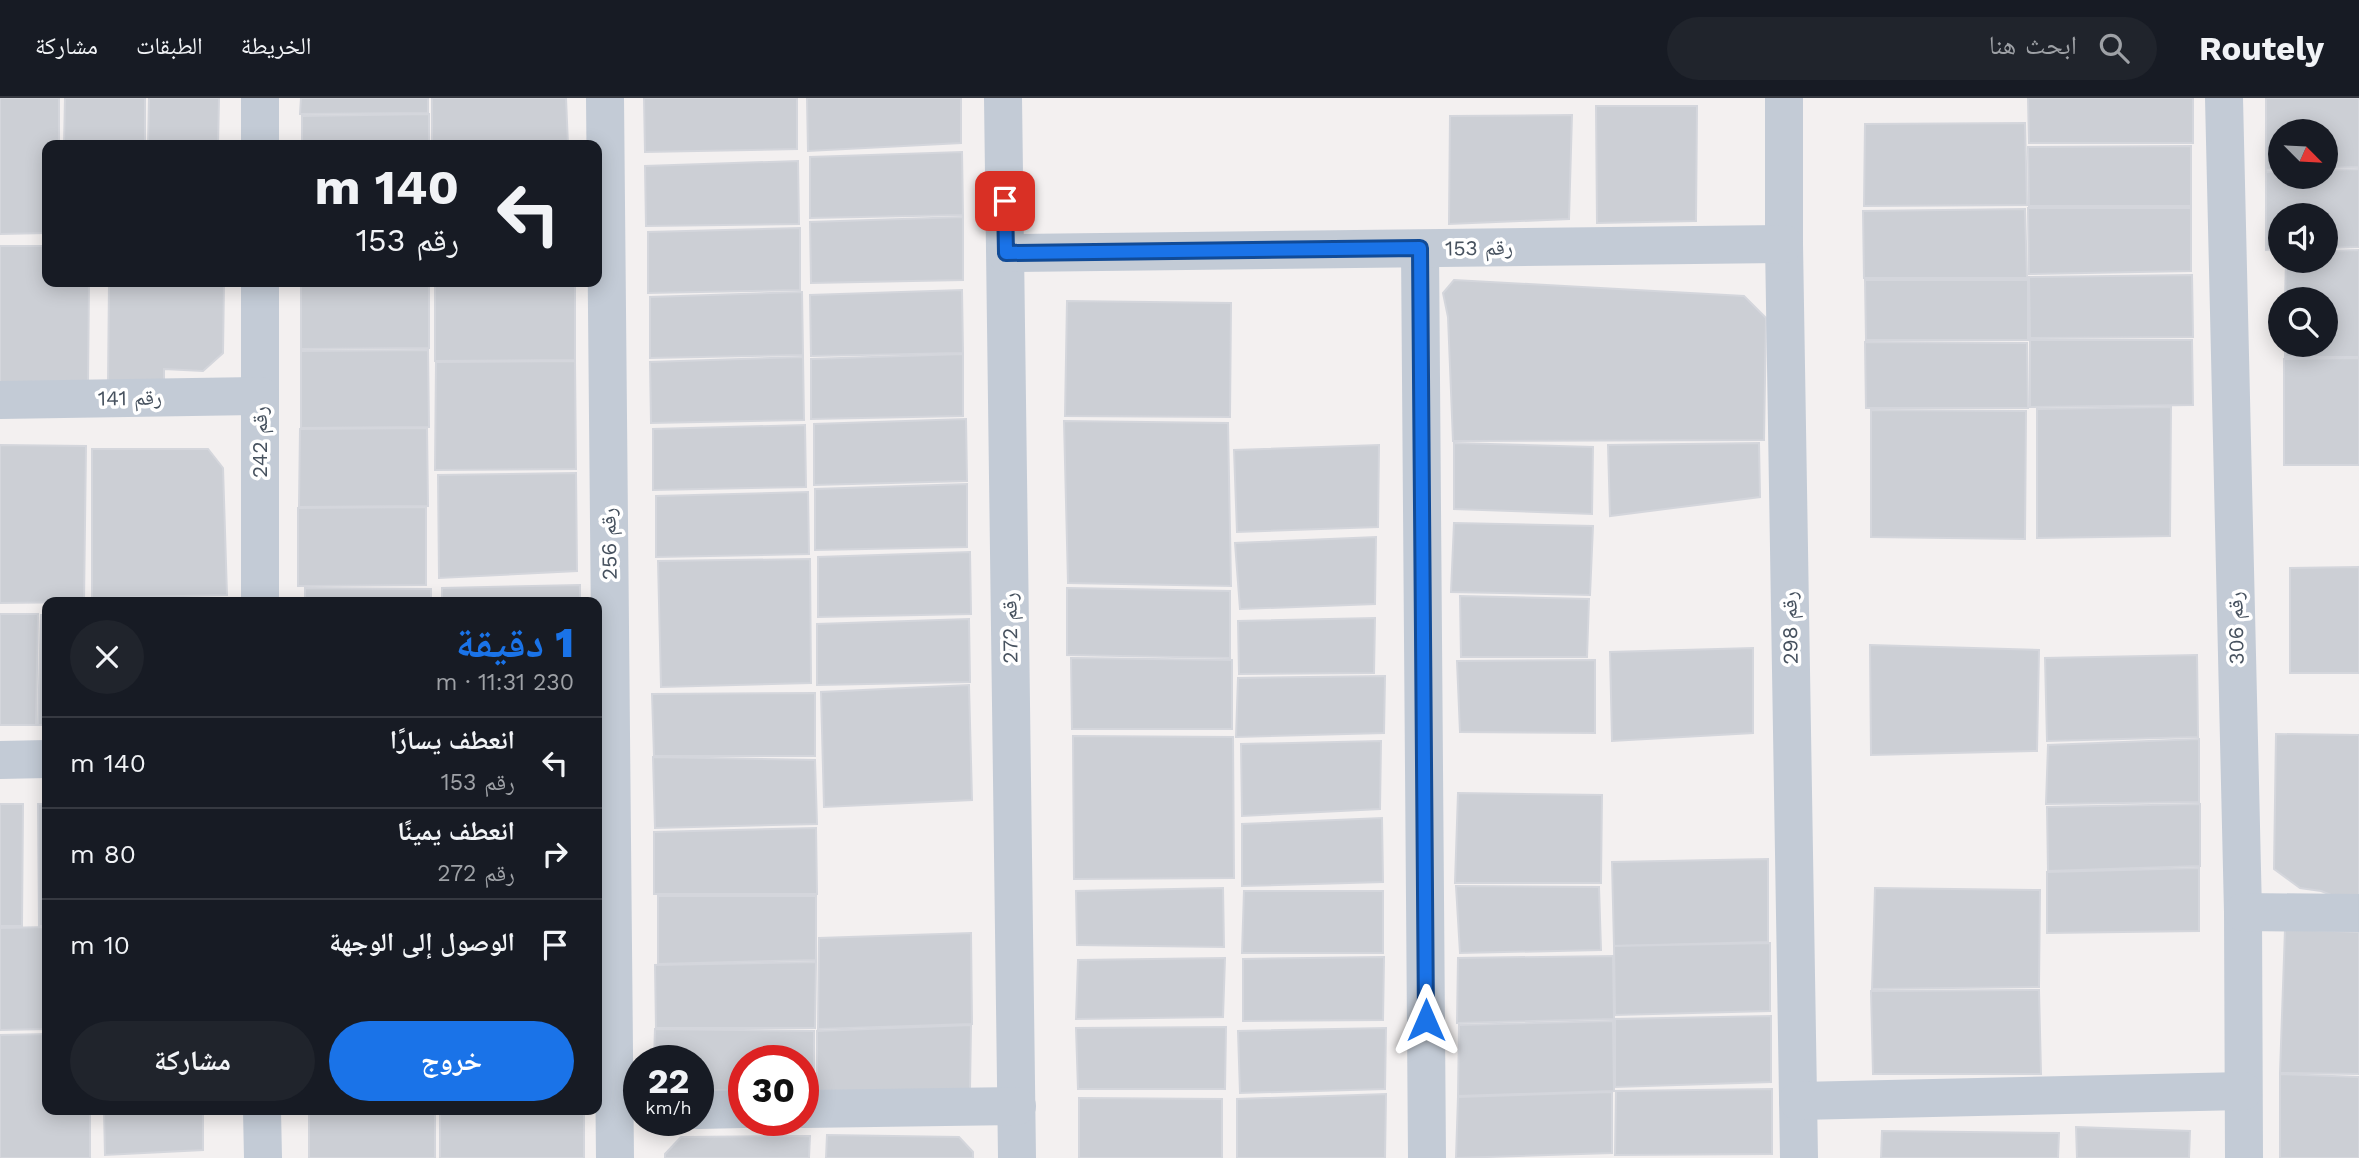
<!DOCTYPE html>
<html lang="ar">
<head>
<meta charset="utf-8">
<style>
	body { margin:0; font-family:"Work Sans","Noto Naskh Arabic",sans-serif; background:#20242c; color:#f1f3f6; direction:rtl; height:100vh; display:flex; flex-direction:column; font-size:26px; white-space:nowrap }
	* { box-sizing:border-box; margin:0 }
	p { font-size:23px; color:#9ea1a6 }
	.icon { flex:none; width:38px; height:38px; fill:none; stroke:currentColor; stroke-width:2; stroke-linecap:round; stroke-linejoin:round }
	.map { position:relative; flex:1; overflow:hidden; direction:ltr }
	.drawer { position:absolute; left:42px; top:499px; width:560px; height:518px; display:flex; flex-direction:column; background:#171b24; border-radius:14px; box-shadow:0 4px 18px #0003; direction:rtl }
	.drawer>* { flex:none }
	.guide { position:absolute; left:42px; top:42px; width:560px; height:147px; border-radius:14px; box-shadow:0 4px 18px #0003; direction:rtl; background:#171b24; color:#f1f3f6; overflow:hidden }
	.needle { width:46px; rotate:114deg }
	.tools { position:absolute; left:2268px; top:21px; display:grid; gap:14px }
	.tools a { display:grid; place-items:center; width:70px; height:70px; border-radius:50%; background:#171b24; box-shadow:0 4px 18px #0003; font-size:35px }
	.speed { position:absolute; left:623px; top:947px; display:flex; gap:14px; font-size:35px; font-weight:700; text-align:center }
	.speed>* { display:grid; place-content:center; width:91px; height:91px; border-radius:50%; background:#171b24; box-shadow:0 4px 18px #0003; line-height:1 }
	.speed small { font-size:18px; font-weight:400 }
	.speed .limit { border:10px solid #d22; background:#fff; color:#111 }
	.pin { position:absolute; display:grid; place-items:center; width:60px; height:60px; color:#fff; margin:-30px; border-radius:14px; box-shadow:0 4px 10px #0006 }
	.me { position:absolute; width:77px; margin:-38px; rotate:0deg; stroke-linejoin:round; filter:drop-shadow(0 0 5px #0008) }
	.turn { display:flex; align-items:center; gap:24px; height:147px; padding:0 28px; font-size:32px }
	.turn .icon { width:91px; height:91px; stroke-width:2.5 }
	.turn b { display:block; font-size:49px; line-height:60px }
	.round { display:grid; place-items:center; flex:none; width:74px; height:74px; border-radius:37px; background:#20242c }
	.headline { display:flex; align-items:center; justify-content:space-between; height:119px; padding:0 28px }
	h1 { font-size:42px; font-weight:800; line-height:52px; color:#1a73e8 }
	.primary-button { display:flex; gap:14px; margin-top:auto; padding:14px 28px }
	.primary-button a { flex:1; height:80px; border-radius:42px; background:#1a73e8; color:#fff; font-size:28px; font-weight:800; line-height:80px; text-align:center }
	.primary-button a+a { background:#20242c; color:#f1f3f6 }
	ul { padding:0; list-style:none }
	li { display:flex; align-items:center; gap:21px; height:91px; padding:0 28px; border-top:2px solid #363941 }
	li div { flex:1 }
	li b { display:block; font-size:26px }
	li em { font-style:normal }
	header { display:flex; align-items:center; gap:42px; box-sizing:border-box; height:98px; padding:0 35px; background:#171b24; border-bottom:2px solid #363941 }
	header strong { font-size:33px }
	nav { display:flex; gap:38px; margin-inline-start:auto; font-size:24px }
	.search { width:490px; height:63px; background:#20242c; display:flex; align-items:center; gap:18px; box-sizing:border-box; padding:0 24px; border-radius:38px; color:#9ea1a6; font-size:26px }
	.map>svg:first-child { display:block }
</style>
</head>
<body>
<header>
<strong>Routely</strong>
<div class="search"><svg class="icon" aria-label="search" viewBox="0 0 24 24"><circle cx="10" cy="10" r="6"/><path d="M15 15l6 6"/></svg>ابحث هنا</div>
<nav><a>الخريطة</a><a>الطبقات</a><a>مشاركة</a></nav>
</header>
<div class="map">
<svg width="2359" height="1060" viewBox="0 0 2359 1060">
	<rect width="100%" height="100%" fill="#f3f0f0"/>
	<g fill="#cccfd5" stroke="#d4d6dc" stroke-width="2">
		<polygon points="0,0 59,0 59,47 47,47 47,135 0,136"/>
		<polygon points="65,0 145,0 145,47 64,47"/>
		<polygon points="149,0 219,0 218,47 148,47"/>
		<polygon points="301,0 428,0 428,15 300,16"/>
		<polygon points="432,0 566,0 568,47 432,47"/>
		<polygon points="644,0 797,0 797,51 645,54"/>
		<polygon points="807,0 961,0 961,45 808,53"/>
		<polygon points="2028,0 2193,0 2193,45 2029,45"/>
		<polygon points="2266,0 2359,0 2359,69 2326,70 2326,33 2280,33 2280,71 2266,72"/>
		<polygon points="1596,8 1697,8 1696,123 1597,125"/>
		<polygon points="429,16 429,47 302,47 302,18"/>
		<polygon points="1572,17 1569,121 1449,126 1450,18"/>
		<polygon points="2025,25 2027,107 1864,108 1865,26"/>
		<polygon points="2191,48 2191,108 2029,108 2028,49"/>
		<polygon points="962,54 963,117 810,120 810,59"/>
		<polygon points="798,63 799,126 646,128 645,68"/>
		<polygon points="2359,71 2359,149 2326,150 2326,117 2280,117 2280,151 2266,152 2266,74 2280,73 2280,79 2326,79 2326,72"/>
		<polygon points="2028,110 2191,110 2191,173 2029,176"/>
		<polygon points="2025,111 2027,180 1864,180 1863,113"/>
		<polygon points="963,119 963,182 811,185 810,124"/>
		<polygon points="800,130 800,192 648,195 648,134"/>
		<polygon points="0,148 47,148 47,184 89,184 88,284 0,286"/>
		<polygon points="2359,152 2359,259 2285,259 2285,247 2326,247 2326,201 2285,201 2286,163 2326,163 2326,153"/>
		<polygon points="2192,177 2193,239 2030,240 2029,179"/>
		<polygon points="1454,182 1744,198 1766,220 1764,342 1453,343 1448,219 1443,195"/>
		<polygon points="1865,182 2028,182 2028,242 1866,242"/>
		<polygon points="109,184 224,184 223,255 203,273 164,271 164,284 108,288"/>
		<polygon points="301,184 429,184 429,250 301,251"/>
		<polygon points="435,184 575,184 575,262 435,263"/>
		<polygon points="962,192 963,255 811,258 810,197"/>
		<polygon points="802,194 803,257 650,260 650,199"/>
		<polygon points="1067,203 1231,205 1230,319 1065,318"/>
		<polygon points="2030,242 2192,242 2193,307 2030,309"/>
		<polygon points="1865,244 2027,245 2028,310 1866,310"/>
		<polygon points="428,252 429,329 301,330 301,253"/>
		<polygon points="963,256 963,318 811,321 811,261"/>
		<polygon points="803,259 804,322 651,325 650,264"/>
		<polygon points="2359,260 2359,367 2284,367 2284,261"/>
		<polygon points="575,263 576,371 435,372 436,264"/>
		<polygon points="2171,309 2170,438 2037,440 2037,311"/>
		<polygon points="1871,312 2026,313 2025,441 1871,439"/>
		<polygon points="966,321 967,383 814,387 814,326"/>
		<polygon points="1064,323 1228,325 1231,488 1068,485"/>
		<polygon points="805,327 806,389 653,392 653,331"/>
		<polygon points="427,330 428,408 299,409 300,331"/>
		<polygon points="1454,345 1593,349 1592,416 1454,411"/>
		<polygon points="1759,345 1760,399 1610,418 1608,347"/>
		<polygon points="0,347 86,348 84,504 0,505"/>
		<polygon points="1379,347 1378,429 1237,434 1234,352"/>
		<polygon points="92,351 208,351 223,370 227,497 92,500"/>
		<polygon points="576,375 577,473 439,480 438,377"/>
		<polygon points="967,386 967,449 815,452 815,391"/>
		<polygon points="808,394 809,456 656,459 656,398"/>
		<polygon points="426,409 426,487 298,488 298,410"/>
		<polygon points="1454,425 1593,428 1590,497 1451,494"/>
		<polygon points="1376,439 1375,506 1240,511 1235,445"/>
		<polygon points="970,454 971,516 818,519 818,459"/>
		<polygon points="810,461 811,585 661,589 658,463"/>
		<polygon points="2359,469 2359,575 2290,575 2290,470"/>
		<polygon points="580,487 580,504 442,504 442,490"/>
		<polygon points="305,490 431,491 431,504 305,504"/>
		<polygon points="1067,490 1230,493 1230,560 1067,557"/>
		<polygon points="1460,498 1589,501 1587,559 1461,559"/>
		<polygon points="0,516 38,516 36,627 0,627"/>
		<polygon points="41,517 47,517 47,627 38,627"/>
		<polygon points="1375,520 1374,575 1239,576 1238,523"/>
		<polygon points="969,521 970,584 817,587 817,526"/>
		<polygon points="1870,547 2039,552 2037,653 1871,657"/>
		<polygon points="1753,550 1753,635 1612,643 1610,554"/>
		<polygon points="2197,557 2198,639 2047,643 2045,560"/>
		<polygon points="1071,560 1232,562 1232,631 1072,631"/>
		<polygon points="1595,562 1595,635 1460,634 1457,563"/>
		<polygon points="1385,578 1384,635 1236,639 1238,580"/>
		<polygon points="969,587 972,702 824,709 821,594"/>
		<polygon points="815,595 815,658 654,658 652,596"/>
		<polygon points="2276,636 2359,637 2359,802 2344,802 2321,793 2300,790 2274,771"/>
		<polygon points="1073,638 1233,639 1234,780 1074,781"/>
		<polygon points="2199,641 2199,704 2046,706 2048,647"/>
		<polygon points="1381,643 1380,711 1242,718 1241,646"/>
		<polygon points="653,659 815,662 817,726 655,730"/>
		<polygon points="1458,695 1602,697 1601,785 1455,785"/>
		<polygon points="0,706 23,706 22,828 0,828"/>
		<polygon points="38,706 47,706 47,828 39,828"/>
		<polygon points="2200,706 2200,768 2048,773 2047,709"/>
		<polygon points="1382,720 1383,784 1242,788 1242,726"/>
		<polygon points="816,730 817,796 654,796 654,734"/>
		<polygon points="1768,761 1768,844 1614,848 1612,764"/>
		<polygon points="2199,770 2199,833 2047,835 2047,774"/>
		<polygon points="1456,788 1599,789 1601,852 1460,855"/>
		<polygon points="1223,790 1224,849 1077,847 1076,793"/>
		<polygon points="1875,790 2040,792 2039,889 1872,891"/>
		<polygon points="1244,793 1383,793 1383,855 1242,855"/>
		<polygon points="658,798 816,798 816,862 658,866"/>
		<polygon points="47,829 47,931 0,932 0,830"/>
		<polygon points="2285,831 2359,834 2359,976 2280,975"/>
		<polygon points="971,835 972,926 818,931 819,840"/>
		<polygon points="1770,845 1770,913 1615,917 1614,848"/>
		<polygon points="1613,858 1614,921 1457,925 1458,860"/>
		<polygon points="1384,859 1383,922 1243,923 1243,861"/>
		<polygon points="1225,860 1223,919 1076,921 1078,862"/>
		<polygon points="816,864 815,930 656,930 655,867"/>
		<polygon points="2039,892 2041,976 1873,976 1871,893"/>
		<polygon points="1771,918 1771,984 1615,989 1615,921"/>
		<polygon points="1613,923 1614,993 1458,998 1459,927"/>
		<polygon points="971,927 970,991 817,998 817,933"/>
		<polygon points="1226,929 1225,991 1078,991 1076,930"/>
		<polygon points="1386,930 1385,991 1240,995 1238,933"/>
		<polygon points="655,931 814,933 814,993 803,993 803,962 744,962 744,993 698,992 698,962 654,962"/>
		<polygon points="47,936 47,1012 90,1012 90,1060 0,1060 0,937"/>
		<polygon points="2280,976 2359,979 2359,1060 2280,1060"/>
		<polygon points="1772,991 1772,1056 1615,1057 1616,993"/>
		<polygon points="1612,994 1612,1055 1456,1060 1458,999"/>
		<polygon points="1386,996 1385,1060 1237,1060 1237,1001"/>
		<polygon points="1079,1000 1222,1001 1222,1060 1079,1060"/>
		<polygon points="104,1012 203,1012 203,1052 105,1057"/>
		<rect x="309" y="1012" width="126" height="48"/>
		<rect x="440" y="1012" width="144" height="48"/>
		<polygon points="2076,1029 2190,1033 2189,1060 2077,1060"/>
		<polygon points="1882,1033 2059,1035 2058,1060 1881,1060"/>
		<polygon points="827,1037 959,1039 973,1054 973,1060 826,1060"/>
		<polygon points="810,1038 809,1060 665,1060 665,1056 681,1039"/>
	</g>
	<g fill="none" stroke-linecap="round" stroke-linejoin="round">
		<g stroke="#c3cbd6" stroke-width="38">
			<polyline points="260,0 260,47"/>
			<polyline points="605,0 615,1060"/>
			<polyline points="1003,0 1017,1060"/>
			<polyline points="1784,0 1784,146 1799,1060"/>
			<polyline points="2224,0 2243,814 2244,1060"/>
			<polyline points="1420,151 1427,1060"/>
			<polyline points="1006,155 1784,146"/>
			<polyline points="260,184 260,504"/>
			<polyline points="0,302 260,298"/>
			<polyline points="0,662 47,661"/>
			<polyline points="2243,814 2359,815"/>
			<polyline points="1798,1003 2243,993"/>
			<polyline points="803,1011 1017,1008"/>
			<polyline points="262,1012 263,1060"/>
			<polyline points="698,1012 744,1011"/>
		</g>
	</g>
	<g fill="none" stroke-linecap="round" stroke-linejoin="round">
		<g stroke="#114b97" stroke-width="18">
			<polyline id="route" points="1005,103 1006,155 1420,150 1426,922"/>
		</g>
		<use href="#route" stroke="#1a73e8" stroke-width="12"/>
	</g>
	<g text-anchor="middle" stroke-width="7" stroke-linejoin="round" paint-order="stroke">
		<g font-size="21" fill="#47525f" stroke="#fff">
			<text transform="translate(1479 150) rotate(-1)" y="7">رقم 153</text>
			<text transform="translate(130 300) rotate(-1)" y="7">رقم 141</text>
			<text transform="translate(260 344) rotate(-90)" y="7">رقم 242</text>
			<text transform="translate(609 446) rotate(-91)" y="7">رقم 256</text>
			<text transform="translate(1010 530) rotate(-91)" y="7">رقم 272</text>
			<text transform="translate(1790 530) rotate(-91)" y="7">رقم 298</text>
			<text transform="translate(2236 530) rotate(-91)" y="7">رقم 306</text>
		</g>
	</g>
</svg>
<div class="tools">
<a><svg class="needle" viewBox="-14 -14 28 28"><path d="M0-13l5 13h-10z" fill="#e53935"/><path d="M0 13l5-13h-10z" fill="#9ea1a6"/></svg></a>
<a><svg class="icon" aria-label="sound" viewBox="0 0 24 24"><path d="M4 9h4l5-4v14l-5-4H4zM17 9q2 3 0 6"/></svg></a>
<a><svg class="icon" aria-label="search" viewBox="0 0 24 24"><circle cx="10" cy="10" r="6"/><path d="M15 15l6 6"/></svg></a>
</div>
<div class="speed"><div>22<small>km/h</small></div><div class="limit">30</div></div>
<div class="pin" style="left:1005px;top:103px;background:#d93025"><svg class="icon" aria-label="arrive" viewBox="0 0 24 24"><path d="M6 21V4h12l-3 4 3 4H6"/></svg></div>
<svg class="me" style="left:1426px;top:922px" viewBox="-20 -20 40 40"><path d="M0-17L14 15 0 8-14 15z" fill="#1a73e8" stroke="#fff" stroke-width="4"/></svg>
<div class="guide">
<div class="turn"><svg class="icon" aria-label="left" viewBox="0 0 24 24"><path d="M17 20v-9H6M10 6l-5 5 5 5"/></svg><div><b>140 m</b>رقم 153</div></div>
</div>
<section class="drawer">
<div class="headline"><div><h1>1 دقيقة</h1><p>230 m · 11:31</p></div><a class="round"><svg class="icon" aria-label="close" viewBox="0 0 24 24"><path d="M6 6l12 12M18 6L6 18"/></svg></a></div>
<ul>
<li><svg class="icon" aria-label="left" viewBox="0 0 24 24"><path d="M17 20v-9H6M10 6l-5 5 5 5"/></svg><div><b>انعطف يسارًا</b><p>رقم 153</p></div><em>140 m</em></li>
<li><svg class="icon" aria-label="right" viewBox="0 0 24 24"><path d="M7 20v-9h11M14 6l5 5-5 5"/></svg><div><b>انعطف يمينًا</b><p>رقم 272</p></div><em>80 m</em></li>
<li><svg class="icon" aria-label="arrive" viewBox="0 0 24 24"><path d="M6 21V4h12l-3 4 3 4H6"/></svg><div><b>الوصول إلى الوجهة</b></div><em>10 m</em></li>
</ul>
<div class="primary-button"><a>خروج</a><a>مشاركة</a></div>
</section>
</div>
</body>
</html>
